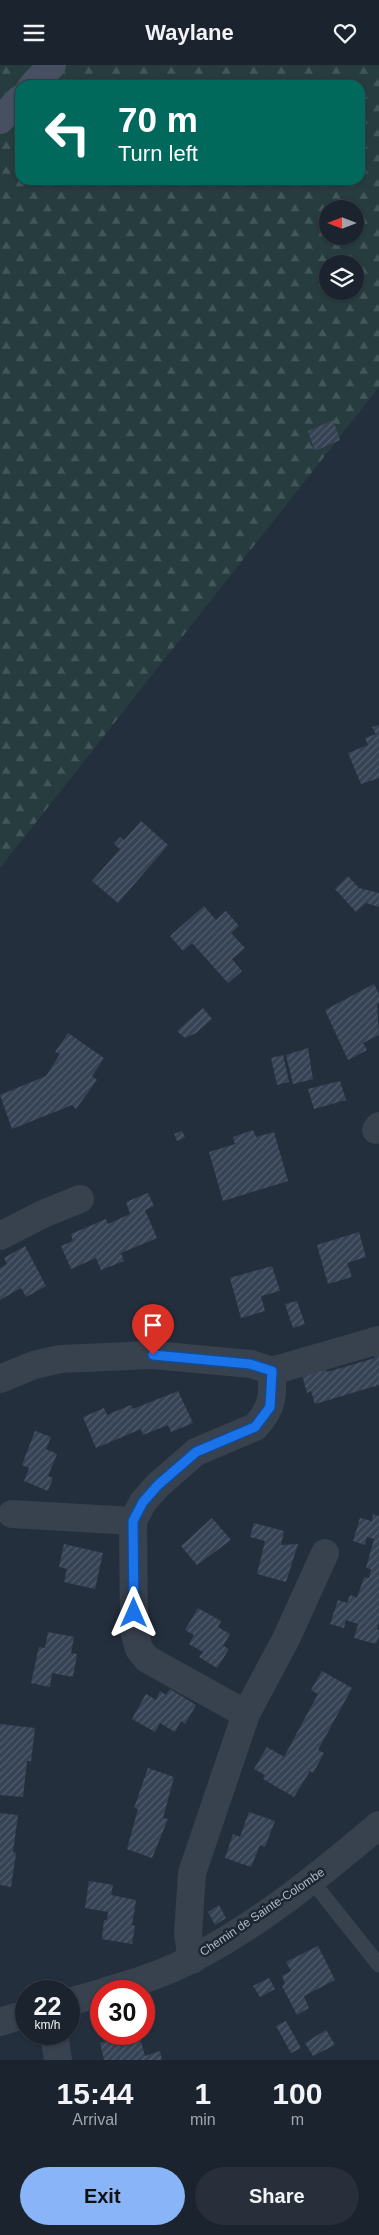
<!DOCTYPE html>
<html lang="en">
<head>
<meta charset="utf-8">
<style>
	body { margin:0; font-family:Helvetica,sans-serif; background:#282f3a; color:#f1f3f6; height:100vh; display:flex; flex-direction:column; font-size:19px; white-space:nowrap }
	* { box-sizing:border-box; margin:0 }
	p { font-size:16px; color:#a0a4aa }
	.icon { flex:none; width:28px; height:28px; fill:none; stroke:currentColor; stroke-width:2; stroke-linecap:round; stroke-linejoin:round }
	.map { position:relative; height:1995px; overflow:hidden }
	.drawer { display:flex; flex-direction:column; background:#1b232e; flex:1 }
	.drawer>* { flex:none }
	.top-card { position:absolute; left:15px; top:15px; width:350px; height:105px; border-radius:15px; box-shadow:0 1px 4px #0004,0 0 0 1px #39404a; background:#00695c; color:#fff; overflow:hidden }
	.needle { width:32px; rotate:270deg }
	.fabs { position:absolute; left:319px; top:135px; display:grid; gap:10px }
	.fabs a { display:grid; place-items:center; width:45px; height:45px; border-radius:50%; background:#1b232e; box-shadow:0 1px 4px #0004,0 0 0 1px #39404a; font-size:25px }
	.speed { position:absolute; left:15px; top:1915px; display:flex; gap:10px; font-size:25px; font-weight:700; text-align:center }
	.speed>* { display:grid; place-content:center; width:65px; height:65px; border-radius:50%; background:#1b232e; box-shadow:0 1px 4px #0004,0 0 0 1px #39404a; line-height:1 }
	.speed small { font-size:12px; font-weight:400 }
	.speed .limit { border:8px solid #d22; background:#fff; color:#111 }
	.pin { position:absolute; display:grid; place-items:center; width:42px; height:42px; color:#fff; margin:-51px -21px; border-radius:50% 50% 50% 0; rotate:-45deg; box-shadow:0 0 5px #0007 }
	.pin .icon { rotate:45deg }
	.me { position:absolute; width:55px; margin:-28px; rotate:0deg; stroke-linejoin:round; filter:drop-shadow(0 0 4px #0008) }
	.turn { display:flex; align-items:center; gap:18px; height:105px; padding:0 20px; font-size:22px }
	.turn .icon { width:65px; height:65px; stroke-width:2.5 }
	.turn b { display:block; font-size:35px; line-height:42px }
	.eta { display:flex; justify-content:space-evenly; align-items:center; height:85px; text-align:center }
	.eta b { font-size:30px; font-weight:700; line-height:35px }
	.action { display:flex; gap:10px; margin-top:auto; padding:10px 20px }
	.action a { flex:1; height:58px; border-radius:30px; background:#8ab4f8; color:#111; font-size:20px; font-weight:700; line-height:58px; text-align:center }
	.action a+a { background:#282f3a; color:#f1f3f6 }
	header { display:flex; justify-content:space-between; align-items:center; height:65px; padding:0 20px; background:#1b232e; font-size:22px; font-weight:700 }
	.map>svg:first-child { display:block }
</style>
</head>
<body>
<header><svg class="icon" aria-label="menu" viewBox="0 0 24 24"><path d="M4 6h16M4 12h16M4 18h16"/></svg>Waylane<svg class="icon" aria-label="heart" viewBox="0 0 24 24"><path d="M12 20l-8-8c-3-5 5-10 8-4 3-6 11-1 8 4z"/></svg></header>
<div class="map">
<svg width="379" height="1995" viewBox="0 0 379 1995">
	<defs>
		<pattern id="forest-firs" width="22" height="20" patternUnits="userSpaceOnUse" patternTransform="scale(1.25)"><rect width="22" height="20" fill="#263c3f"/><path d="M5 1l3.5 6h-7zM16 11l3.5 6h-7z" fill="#435659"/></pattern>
		<pattern id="building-hatch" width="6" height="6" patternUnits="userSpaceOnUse" patternTransform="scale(1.25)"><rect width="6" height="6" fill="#364354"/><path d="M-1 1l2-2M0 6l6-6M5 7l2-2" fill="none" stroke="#515c6b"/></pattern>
	</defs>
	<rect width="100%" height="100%" fill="#242f3e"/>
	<path fill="url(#forest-firs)" fill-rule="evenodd" d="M0,0H379V322L0,803ZM20,20H360V115H20ZM328,144H355V171H328ZM328,199H355V226H328Z"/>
	<g fill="url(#building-hatch)">
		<polygon points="333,355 340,375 315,386 308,366"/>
		<polygon points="379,660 379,713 361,719 348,688 368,680 365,673 376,669 372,662"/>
		<polygon points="141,756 168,780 118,838 92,816 120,784 114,779 120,772 124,775"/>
		<polygon points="348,811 359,823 379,828 379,842 366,838 356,847 335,824"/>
		<polygon points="204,841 216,855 226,846 239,861 231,868 245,883 232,894 242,906 228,918 192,878 183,886 170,871"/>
		<polygon points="374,919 379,929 379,938 377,939 379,970 363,978 367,985 348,995 325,945"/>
		<polygon points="203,943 212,954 196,968 185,973 177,966"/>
		<polygon points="68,968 104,993 92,1011 97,1015 76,1044 72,1040 12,1064 0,1030 46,1011 60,989 55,987"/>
		<polygon points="308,983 313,1014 293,1019 286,990"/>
		<polygon points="283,990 289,1017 277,1020 271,993"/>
		<polygon points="340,1016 346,1035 314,1044 308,1024"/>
		<polygon points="253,1065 256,1072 274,1067 288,1116 223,1136 209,1087 235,1079 233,1072"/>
		<polygon points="182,1066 185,1072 177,1076 174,1069"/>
		<polygon points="148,1128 154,1141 145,1145 157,1173 121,1188 124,1196 101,1205 96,1193 71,1204 61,1181 73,1176 71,1169 106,1154 108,1159 130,1149 126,1137"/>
		<polygon points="359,1167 366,1192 347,1198 352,1212 328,1219 317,1180"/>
		<polygon points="25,1181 46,1221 26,1232 21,1223 0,1235 0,1203 7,1199 4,1193"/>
		<polygon points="272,1201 280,1226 261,1231 265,1246 241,1253 230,1213"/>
		<polygon points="297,1236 305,1259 293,1263 285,1239"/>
		<polygon points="379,1287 379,1320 315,1339 311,1326 307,1328 302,1310 326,1303 327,1307 375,1293 374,1288"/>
		<polygon points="178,1326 193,1358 171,1367 168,1360 143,1370 141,1364 96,1383 83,1352 104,1343 107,1350 131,1340 133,1344"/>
		<polygon points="35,1366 51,1372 46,1384 57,1389 48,1411 53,1413 48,1426 24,1416 29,1403 22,1400"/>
		<polygon points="373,1449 379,1451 379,1556 377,1564 379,1565 379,1571 376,1579 354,1573 358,1559 346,1555 344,1563 330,1559 338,1535 347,1538 350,1530 357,1533 364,1512 369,1513 371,1504 366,1503 374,1474 367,1472 365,1480 353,1476 360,1453 372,1456"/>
		<polygon points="212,1453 231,1475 197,1500 181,1481"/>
		<polygon points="254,1458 284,1466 281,1480 298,1479 286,1517 257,1509 265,1476 250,1472"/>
		<polygon points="64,1479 103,1488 95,1524 64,1517 67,1504 59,1502"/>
		<polygon points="198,1543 221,1556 218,1562 230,1569 223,1581 229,1584 217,1603 199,1592 203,1587 189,1579 194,1570 185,1565"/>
		<polygon points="48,1567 74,1572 71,1588 77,1589 73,1612 52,1608 50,1622 31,1618 39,1582 45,1583"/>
		<polygon points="322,1606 352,1623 318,1685 324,1688 313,1708 310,1706 294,1732 263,1714 265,1710 254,1704 267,1682 284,1692 318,1629 311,1625"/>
		<polygon points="170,1624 196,1640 185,1659 181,1656 175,1667 160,1658 155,1667 132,1654 146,1629 156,1635 160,1626 166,1630"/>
		<polygon points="0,1659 35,1663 31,1696 27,1696 23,1732 0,1730"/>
		<polygon points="148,1703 174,1712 163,1753 168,1754 152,1793 127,1784 138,1744 134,1743"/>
		<polygon points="249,1747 275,1756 265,1782 260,1780 251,1802 225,1793 233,1769 240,1772"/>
		<polygon points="0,1748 18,1750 13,1787 16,1788 11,1822 0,1820"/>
		<polygon points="89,1816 113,1820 111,1830 136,1835 132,1860 135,1861 132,1879 102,1874 104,1855 107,1855 108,1847 85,1843"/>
		<polygon points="219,1840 226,1853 215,1860 208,1847"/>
		<polygon points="318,1881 335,1915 304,1931 309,1943 297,1950 282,1921 285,1919 282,1911 291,1906 286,1897"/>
		<polygon points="269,1913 275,1924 260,1932 253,1921"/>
		<polygon points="286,1956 301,1983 291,1988 276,1961"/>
		<polygon points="326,1965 335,1980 313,1991 305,1978"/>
		<polygon points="128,1969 139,1969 145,1991 160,1986 162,1995 104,1995 100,1978"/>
	</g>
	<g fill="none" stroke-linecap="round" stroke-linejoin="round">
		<polyline stroke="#38414e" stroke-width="15" points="312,1816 379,1900"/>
		<g stroke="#38414e" stroke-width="28">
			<polyline points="376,1065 379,1061"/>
			<polyline points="0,1171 43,1149 80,1134"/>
			<polyline points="0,1314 34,1300 60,1294 153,1290 251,1299 272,1306 379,1275"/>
			<polyline points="12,1449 133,1456"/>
			<path d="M246,1649L147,1594L139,1584L134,1566L133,1456L143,1437L158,1420L196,1387L255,1362C273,1343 273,1331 272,1306"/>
			<polyline points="192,1895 188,1869 192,1808 246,1649 286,1574 325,1488"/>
			<path d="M106,1926C136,1918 165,1908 192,1894C260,1859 321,1809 379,1760"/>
			<polyline points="69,1937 101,1928"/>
			<polyline points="0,1957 26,1949"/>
			<polyline points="54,1969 58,1995"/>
		</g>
		<g stroke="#465061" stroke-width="28">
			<polyline points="33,20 52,0"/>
			<polyline points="0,55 20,34"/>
		</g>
	</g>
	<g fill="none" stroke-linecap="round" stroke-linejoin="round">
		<g stroke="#114b97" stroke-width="12">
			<polyline id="route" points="134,1548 133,1456 143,1437 158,1420 196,1387 255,1362 270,1342 272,1306 250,1299 153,1290"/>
		</g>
		<use href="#route" stroke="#1a73e8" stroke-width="9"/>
	</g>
	<g text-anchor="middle" stroke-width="5" stroke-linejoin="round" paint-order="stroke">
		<g font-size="12" fill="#b4bcc9" stroke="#1d2633">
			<text transform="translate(262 1847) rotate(-34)" y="4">Chemin de Sainte-Colombe</text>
		</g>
	</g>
</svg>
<div class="fabs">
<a><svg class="needle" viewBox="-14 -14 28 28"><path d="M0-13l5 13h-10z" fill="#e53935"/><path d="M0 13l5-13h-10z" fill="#a0a4aa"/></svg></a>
<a><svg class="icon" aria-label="layers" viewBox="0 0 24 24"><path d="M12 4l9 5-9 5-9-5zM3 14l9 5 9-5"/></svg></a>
</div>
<div class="speed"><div>22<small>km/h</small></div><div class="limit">30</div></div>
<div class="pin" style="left:153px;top:1290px;background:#d93025"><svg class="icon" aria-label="arrive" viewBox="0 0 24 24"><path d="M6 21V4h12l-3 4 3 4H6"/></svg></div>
<svg class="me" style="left:134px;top:1548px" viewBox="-20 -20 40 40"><path d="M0-17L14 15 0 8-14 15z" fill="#1a73e8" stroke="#fff" stroke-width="4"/></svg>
<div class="top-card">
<div class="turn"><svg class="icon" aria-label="left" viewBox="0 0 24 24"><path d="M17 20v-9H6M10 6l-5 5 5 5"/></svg><div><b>70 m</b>Turn left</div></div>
</div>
</div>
<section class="drawer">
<div class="eta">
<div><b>15:44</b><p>Arrival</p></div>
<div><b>1</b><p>min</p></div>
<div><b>100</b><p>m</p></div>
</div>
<div class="action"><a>Exit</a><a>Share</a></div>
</section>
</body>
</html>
